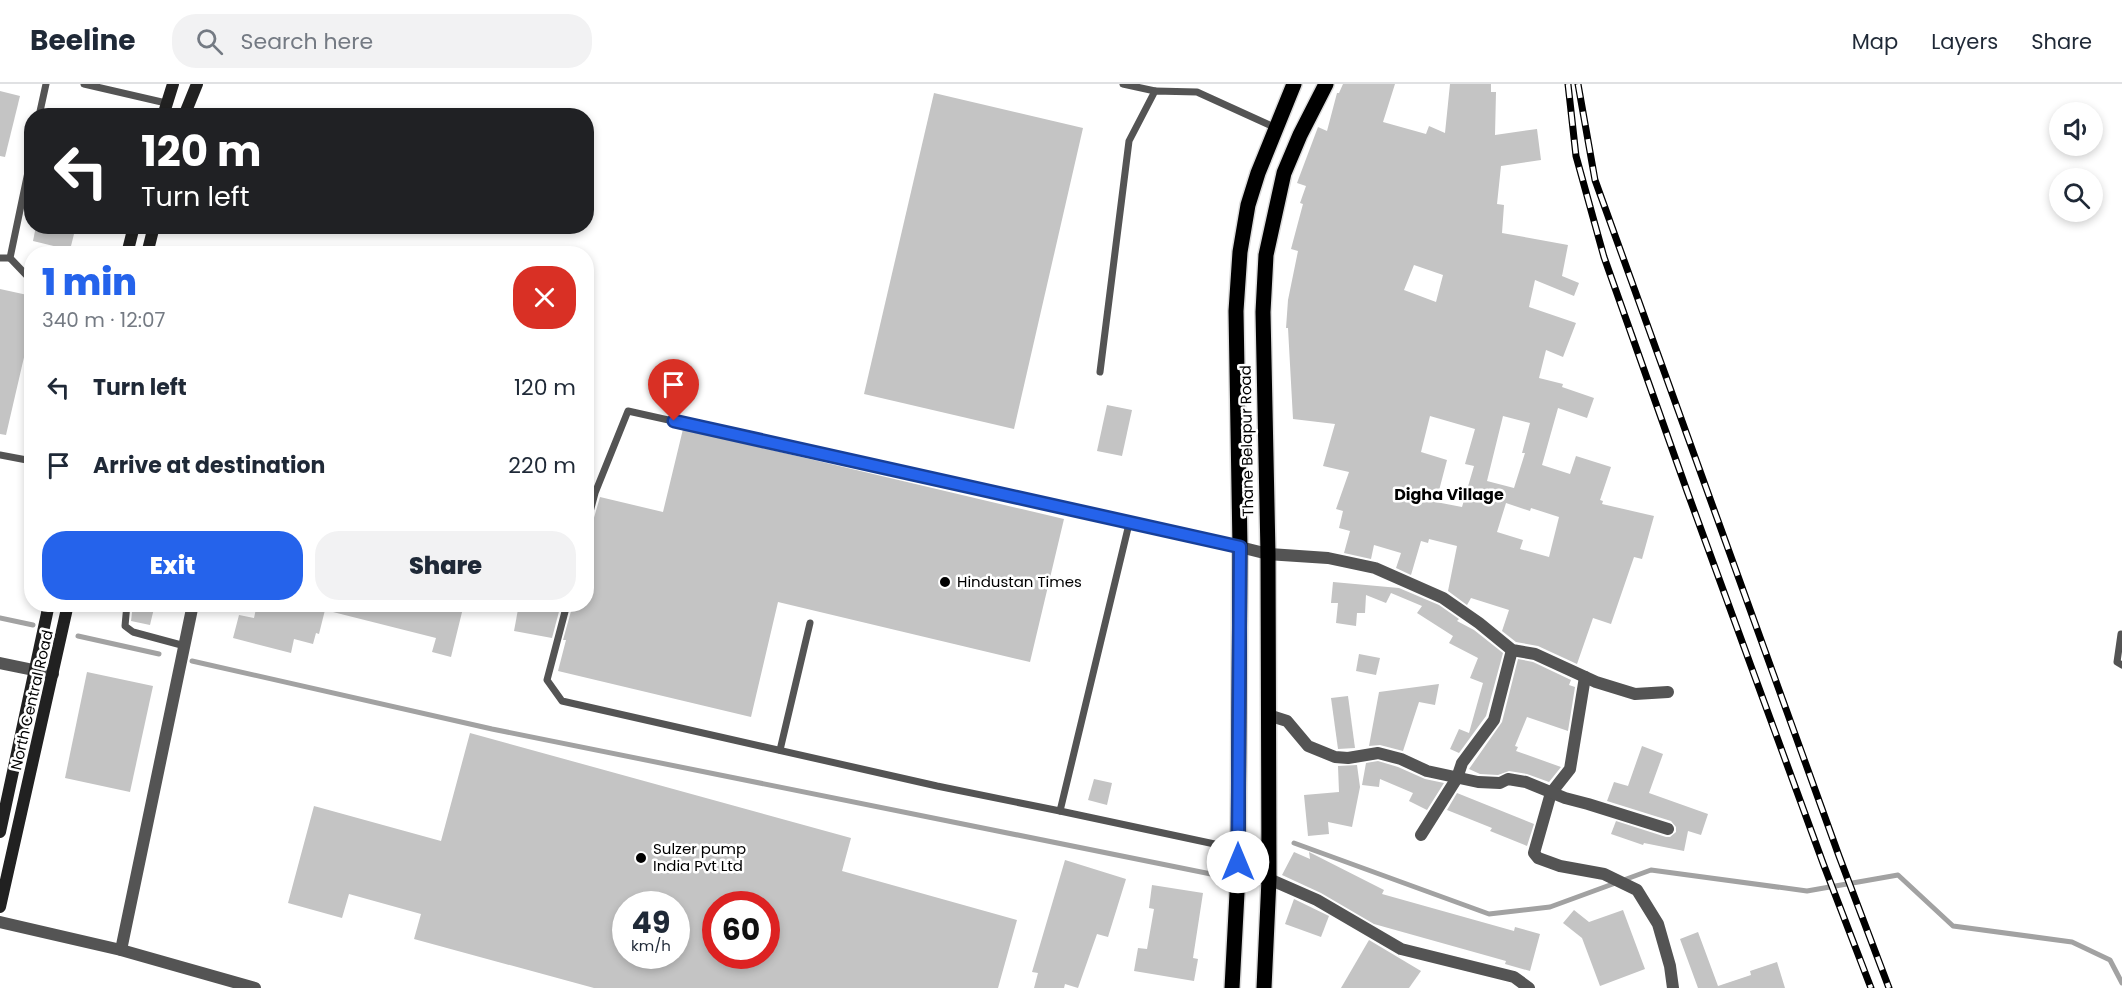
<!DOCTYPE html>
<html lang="en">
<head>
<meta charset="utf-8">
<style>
	body { margin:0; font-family:Poppins,sans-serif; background:#f2f2f3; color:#1f2937; height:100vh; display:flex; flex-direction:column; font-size:22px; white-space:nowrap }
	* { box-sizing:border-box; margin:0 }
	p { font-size:20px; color:#747a83 }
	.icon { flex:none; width:33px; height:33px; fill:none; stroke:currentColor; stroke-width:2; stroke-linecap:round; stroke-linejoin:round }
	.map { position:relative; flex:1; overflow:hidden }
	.details { position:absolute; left:24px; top:162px; width:570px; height:366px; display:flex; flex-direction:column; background:#fff; border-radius:24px; box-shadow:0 3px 9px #0003 }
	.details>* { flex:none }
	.hud { position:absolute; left:24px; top:24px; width:570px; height:126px; border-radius:24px; box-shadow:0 3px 9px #0003; background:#202124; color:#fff; overflow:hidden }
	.controls { position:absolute; left:2049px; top:18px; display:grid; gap:12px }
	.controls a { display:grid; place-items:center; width:54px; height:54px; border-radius:50%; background:#fff; box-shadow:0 3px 9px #0003; font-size:30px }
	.speed { position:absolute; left:612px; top:807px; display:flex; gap:12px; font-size:30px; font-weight:700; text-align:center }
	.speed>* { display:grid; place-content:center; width:78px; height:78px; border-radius:50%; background:#fff; box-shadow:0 3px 9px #0003; line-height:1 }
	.speed small { font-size:15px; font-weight:400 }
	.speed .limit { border:9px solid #d22; background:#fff; color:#111 }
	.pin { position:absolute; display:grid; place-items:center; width:51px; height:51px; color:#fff; margin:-62px -26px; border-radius:50% 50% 50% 0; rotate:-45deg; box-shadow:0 0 6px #0007 }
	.pin .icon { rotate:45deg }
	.me { position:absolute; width:66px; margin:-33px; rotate:0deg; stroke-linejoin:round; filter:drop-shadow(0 0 4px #0008) }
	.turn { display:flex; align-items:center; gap:21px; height:126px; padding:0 18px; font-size:27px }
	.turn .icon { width:78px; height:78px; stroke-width:2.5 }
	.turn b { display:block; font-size:42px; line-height:51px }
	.round { display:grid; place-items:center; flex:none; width:63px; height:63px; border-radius:24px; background:#f2f2f3 }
	.headline { display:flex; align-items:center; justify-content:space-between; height:102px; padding:0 18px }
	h1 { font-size:36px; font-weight:800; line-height:45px; color:#2563eb }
	.button { display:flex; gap:12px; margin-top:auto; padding:12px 18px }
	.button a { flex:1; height:69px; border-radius:24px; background:#2563eb; color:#fff; font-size:24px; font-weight:800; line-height:69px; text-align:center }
	.button a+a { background:#f2f2f3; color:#1f2937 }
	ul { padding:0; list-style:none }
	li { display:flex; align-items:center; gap:18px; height:78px; padding:0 18px }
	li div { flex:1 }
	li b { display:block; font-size:22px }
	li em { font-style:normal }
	header { display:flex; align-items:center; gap:36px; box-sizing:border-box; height:84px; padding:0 30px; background:#fff; border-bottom:2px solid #e0e1e3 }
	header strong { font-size:28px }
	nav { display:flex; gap:33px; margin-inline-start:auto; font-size:21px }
	.search { width:420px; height:54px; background:#f2f2f3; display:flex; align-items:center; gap:15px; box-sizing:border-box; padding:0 21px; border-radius:24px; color:#747a83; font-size:22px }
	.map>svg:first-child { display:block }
</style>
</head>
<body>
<header>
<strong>Beeline</strong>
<div class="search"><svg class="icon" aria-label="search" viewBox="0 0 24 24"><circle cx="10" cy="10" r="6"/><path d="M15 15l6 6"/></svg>Search here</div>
<nav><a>Map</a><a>Layers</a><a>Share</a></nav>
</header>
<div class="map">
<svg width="2122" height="904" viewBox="0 0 2122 904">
	<rect width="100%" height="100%" fill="#fff"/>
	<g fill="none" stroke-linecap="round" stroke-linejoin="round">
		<g stroke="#a2a2a2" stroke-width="5">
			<polyline points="0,534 33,541"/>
			<polyline points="78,552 159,570"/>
			<polyline points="192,577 492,645 1211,790"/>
			<polyline points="1294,759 1489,830 1550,823 1651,786 1807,807 1898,791 1953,842 2072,858 2110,876 2122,899"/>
		</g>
	</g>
	<g fill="#c4c4c4" fill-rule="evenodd">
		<path d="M1343,0H1395L1383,38L1426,50L1429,42L1445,49L1450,0H1491V8H1496L1495,51L1537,45L1541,76L1501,82L1497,120L1504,121L1502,149L1568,161L1562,192L1579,199L1574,212L1535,196L1529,223L1576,239L1563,273L1546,266L1539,294L1563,300L1562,303L1594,314L1587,334L1558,324L1542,381L1570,390L1576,372L1611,383L1600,416L1603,417L1602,420L1654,432L1642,475L1634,473L1611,540L1593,534L1577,580L1538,562L1516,558L1502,547L1509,526L1471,514L1467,521L1448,507L1457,462L1429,455L1428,459L1421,457L1411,491L1396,484L1401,469L1374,461L1371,475L1344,469L1350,447L1339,444L1343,427L1336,425L1349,388L1323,382L1335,340L1293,335L1288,244H1286L1288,216L1298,167L1291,165L1303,120L1300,119L1306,102L1297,99L1318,43L1327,47L1337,9H1339ZM1414,181L1443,191L1436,218L1404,206ZM1430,332L1475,345L1465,380L1474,382L1462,423L1436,418L1447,376L1421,368ZM1503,332L1530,339L1522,369H1525L1514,404L1487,397ZM1506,419L1530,427L1531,424L1559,433L1549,473L1520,465L1523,456L1497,448Z"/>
		<polygon points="0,7 20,12 5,73 0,72"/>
		<polygon points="934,9 1083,44 1014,345 864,310"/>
		<polygon points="36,142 76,142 70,166 33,157"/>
		<polygon points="0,205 32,212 32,257 28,256 6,351 0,350"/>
		<polygon points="1107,321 1132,326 1122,372 1097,367"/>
		<polygon points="683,345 1064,435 1030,578 778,518 751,633 558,587 566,556 563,556 573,520 586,520 586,449 591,444 600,413 663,428"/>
		<polygon points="1333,498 1399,504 1439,521 1459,535 1457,537 1474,546 1503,569 1486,632 1459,669 1450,665 1459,645 1469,649 1483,599 1470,594 1478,574 1449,559 1453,552 1417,529 1422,522 1391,509 1386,519 1366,511 1365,529 1357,529 1356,542 1336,539 1338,519 1331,519"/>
		<polygon points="133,520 155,520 150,541 131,537"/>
		<polygon points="257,520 464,520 451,573 432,568 436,554 325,526 319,550 316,549 313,560 294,555 291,569 233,554 239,531 254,534"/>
		<polygon points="519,520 561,520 552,554 514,547"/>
		<polygon points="1359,570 1380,574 1376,591 1356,587"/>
		<polygon points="1518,575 1533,578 1571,596 1569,601 1575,603 1568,647 1527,633 1515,662 1518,663 1516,667 1561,683 1549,698 1527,690 1509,687 1498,691 1480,690 1469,685 1502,638"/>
		<polygon points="87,588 153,602 130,708 65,694"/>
		<polygon points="1439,600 1435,621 1419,618 1403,667 1380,661 1369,662 1379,608"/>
		<polygon points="1348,612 1355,664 1338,665 1331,614"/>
		<path d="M470,649L851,754L842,787L1017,836L998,904H594L414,855L421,830L349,810L342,834L288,819L314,722L441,757ZM626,820H676V872H626ZM716,820H766V872H716Z"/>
		<polygon points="1642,662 1663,670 1649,709 1708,730 1701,751 1688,747 1684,767 1644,759 1643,761 1611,750 1616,737 1666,753 1670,753 1676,748 1676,743 1671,737 1607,717 1614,698 1628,702"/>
		<polygon points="1378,677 1398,683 1425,695 1444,699 1427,726 1409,717 1413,709 1380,695 1379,703 1362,701 1366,679"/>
		<polygon points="1357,681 1360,703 1352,743 1328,738 1329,750 1308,752 1304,711 1339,708 1338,682"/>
		<polygon points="1094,695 1112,699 1107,721 1088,716"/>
		<polygon points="1457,709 1534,740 1527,762 1490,747 1492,744 1447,726"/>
		<polygon points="1294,768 1310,775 1309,768 1384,806 1382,810 1514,847 1515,843 1540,850 1530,887 1505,880 1506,877 1374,840 1321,809 1282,791"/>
		<polygon points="1065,776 1126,795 1108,853 1097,850 1078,904 1065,900 1064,904 1034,904 1038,889 1032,888"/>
		<polygon points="1152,801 1203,809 1193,874 1198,875 1194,897 1134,887 1138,864 1147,865 1154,825 1149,824"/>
		<polygon points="1294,815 1329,832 1321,853 1285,840"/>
		<polygon points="1574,826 1589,838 1623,826 1645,885 1600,902 1582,854 1563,839"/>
		<polygon points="1698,848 1718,902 1751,891 1750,887 1777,878 1785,904 1698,904 1680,855"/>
		<polygon points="1369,856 1421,887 1409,904 1341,904"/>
	</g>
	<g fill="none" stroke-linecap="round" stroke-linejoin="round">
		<g stroke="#dbdbdb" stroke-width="18">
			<g id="primary">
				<polyline points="1232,904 1238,790 1240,463 1236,227 1240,168 1248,121 1258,89 1294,0"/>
				<polyline points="1264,904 1269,795 1268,470 1263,228 1266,171 1284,89 1300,51 1326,0"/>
			</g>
		</g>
		<g stroke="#545454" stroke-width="7">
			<polyline points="84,0 166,19"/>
			<polyline points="1123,0 1155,7"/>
			<polyline points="39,32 46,0"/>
			<polyline points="32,69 10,174 32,197"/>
			<polyline points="0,174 10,174"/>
			<polyline points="1100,288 1129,57 1155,7 1197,8 1276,44"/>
			<polyline points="0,371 32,377"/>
			<polyline points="586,443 595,409 628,327 1240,463"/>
			<polyline points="127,520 125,542 133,548 185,562"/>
			<polyline points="567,520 547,596 562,617 937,702 1060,727 1129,440"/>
			<polyline points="2121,550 2117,578 2122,581"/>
			<polyline points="780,666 810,539"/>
			<polyline points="1060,727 1238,765"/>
		</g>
		<g stroke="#545454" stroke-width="12">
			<polyline points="1240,463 1268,470 1328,474 1375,484 1443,514 1479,539 1512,566 1535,570 1596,598 1635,610 1668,608"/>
			<polyline points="0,579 53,590"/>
			<polyline points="1585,593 1570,685 1551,709 1534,769 1538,774 1560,782 1604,790 1637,806 1658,840 1670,882 1673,904"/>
			<polyline points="1268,631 1287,637 1308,662 1335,673 1348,674 1378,669 1401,675 1427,687 1478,698 1500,699 1508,695 1526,698 1565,714 1588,720 1668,745"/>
			<polyline points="1421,751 1457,694 1462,679 1494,636 1512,566"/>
			<polyline points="1238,790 1269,795 1317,816 1401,865 1514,893 1529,904"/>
			<polyline points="0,838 121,866 255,904"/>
			<polyline points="121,866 193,520"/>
		</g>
		<g stroke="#212121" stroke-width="12">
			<polyline points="163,32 173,0"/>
			<polyline points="184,32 197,0"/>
			<polyline points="127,170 134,142"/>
			<polyline points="147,170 154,142"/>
			<polyline points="0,748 49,520"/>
			<polyline points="0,823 68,520"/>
		</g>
		<use href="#primary" stroke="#000" stroke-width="15"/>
		<g stroke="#000" stroke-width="7">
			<g id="rail">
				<polyline points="1568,0 1576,72 1604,173 1687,407 1823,779 1871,904"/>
				<polyline points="1578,0 1595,96 1839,772 1889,904"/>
			</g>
		</g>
		<use href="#rail" stroke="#fff" stroke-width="4.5" stroke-dasharray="14" stroke-linecap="butt"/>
	</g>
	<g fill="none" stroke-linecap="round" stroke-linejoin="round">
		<g stroke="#184099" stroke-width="15">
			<polyline id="route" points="674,337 1240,463 1238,778"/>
		</g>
		<use href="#route" stroke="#2563eb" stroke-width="10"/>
	</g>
	<g fill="#000" stroke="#fff" stroke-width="2">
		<circle cx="945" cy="498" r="6"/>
		<circle cx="641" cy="774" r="6"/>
	</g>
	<g text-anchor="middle" stroke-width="5" stroke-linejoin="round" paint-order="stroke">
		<g font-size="15" fill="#000" stroke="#fff">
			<text transform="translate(1247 357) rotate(-91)" y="5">Thane Belapur Road</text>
			<text transform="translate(32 616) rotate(-77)" y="5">North Central Road</text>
		</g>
		<g font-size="15" fill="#000" stroke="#fff" text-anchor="start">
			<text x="957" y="503">Hindustan Times</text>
			<text x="653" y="770">Sulzer pump<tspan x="653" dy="17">India Pvt Ltd</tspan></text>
		</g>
		<g font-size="16" font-weight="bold" fill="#000" stroke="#fff">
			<text x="1449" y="416">Digha Village</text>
		</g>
	</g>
</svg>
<div class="controls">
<a><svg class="icon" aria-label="sound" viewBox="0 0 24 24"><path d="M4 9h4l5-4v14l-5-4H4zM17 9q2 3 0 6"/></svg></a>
<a><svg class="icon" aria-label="search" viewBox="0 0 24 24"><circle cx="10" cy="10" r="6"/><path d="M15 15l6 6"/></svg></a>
</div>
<div class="speed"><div>49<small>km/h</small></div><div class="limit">60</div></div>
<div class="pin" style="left:674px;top:337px;background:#d93025"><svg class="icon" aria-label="arrive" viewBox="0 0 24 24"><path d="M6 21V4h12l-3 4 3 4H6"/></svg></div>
<svg class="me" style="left:1238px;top:778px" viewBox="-20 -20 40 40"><circle r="19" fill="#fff"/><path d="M0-13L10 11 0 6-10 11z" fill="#2563eb"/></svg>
<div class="hud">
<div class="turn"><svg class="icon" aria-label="left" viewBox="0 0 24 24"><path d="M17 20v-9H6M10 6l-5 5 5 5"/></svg><div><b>120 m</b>Turn left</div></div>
</div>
<section class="details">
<div class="headline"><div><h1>1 min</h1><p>340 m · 12:07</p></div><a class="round" style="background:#d93025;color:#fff"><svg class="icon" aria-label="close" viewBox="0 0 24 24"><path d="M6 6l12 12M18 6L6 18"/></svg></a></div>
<ul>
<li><svg class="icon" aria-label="left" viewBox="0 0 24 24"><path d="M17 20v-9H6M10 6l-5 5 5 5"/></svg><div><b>Turn left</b></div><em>120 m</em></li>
<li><svg class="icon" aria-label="arrive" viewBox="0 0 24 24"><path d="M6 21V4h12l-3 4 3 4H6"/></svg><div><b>Arrive at destination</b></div><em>220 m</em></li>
</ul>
<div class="button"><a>Exit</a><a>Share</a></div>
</section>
</div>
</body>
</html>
